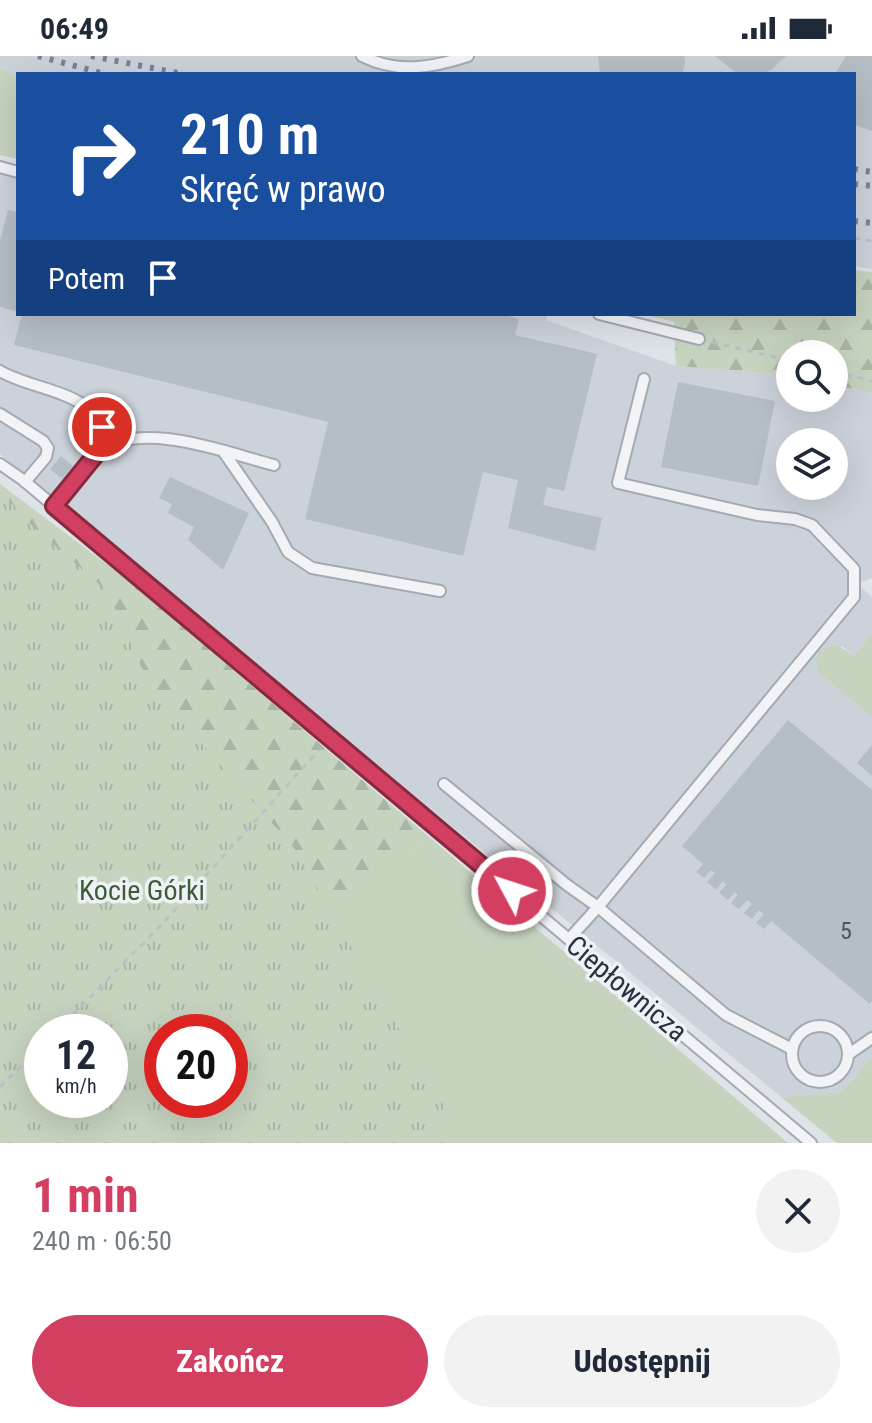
<!DOCTYPE html>
<html lang="pl">
<head>
<meta charset="utf-8">
<style>
	body { margin:0; font-family:"Roboto Condensed",sans-serif; background:#f2f2f3; color:#1f2937; height:100vh; display:flex; flex-direction:column; font-size:30px; white-space:nowrap }
	* { box-sizing:border-box; margin:0 }
	p { font-size:26px; color:#747a83 }
	.icon { flex:none; width:44px; height:44px; fill:none; stroke:currentColor; stroke-width:2; stroke-linecap:round; stroke-linejoin:round }
	.map { position:relative; height:1087px; overflow:hidden }
	.panel { display:flex; flex-direction:column; background:#fff; flex:1 }
	.panel>* { flex:none }
	.guide { position:absolute; left:16px; top:16px; width:840px; height:244px; border-radius:0px; box-shadow:0 8px 32px #0002; background:#1a4fa0; color:#fff; overflow:hidden }
	.fabs { position:absolute; left:776px; top:284px; display:grid; gap:16px }
	.fabs a { display:grid; place-items:center; width:72px; height:72px; border-radius:50%; background:#fff; box-shadow:0 8px 32px #0002; font-size:40px }
	.speed { position:absolute; left:24px; top:958px; display:flex; gap:16px; font-size:40px; font-weight:700; text-align:center }
	.speed>* { display:grid; place-content:center; width:104px; height:104px; border-radius:50%; background:#fff; box-shadow:0 8px 32px #0002; line-height:1 }
	.speed small { font-size:20px; font-weight:400 }
	.speed .limit { border:12px solid #d22; background:#fff; color:#111 }
	.pin { position:absolute; display:grid; place-items:center; width:68px; height:68px; color:#fff; margin:-34px; border:4px solid #fff; border-radius:50%; box-shadow:0 2px 8px #0007 }
	.me { position:absolute; width:88px; margin:-44px; rotate:310deg; stroke-linejoin:round; filter:drop-shadow(0 0 6px #0008) }
	.turn { display:flex; align-items:center; gap:28px; height:168px; padding:0 32px; font-size:36px }
	.turn .icon { width:104px; height:104px; stroke-width:2.5 }
	.turn b { display:block; font-size:56px; line-height:68px }
	.then { display:flex; align-items:center; height:76px; padding:0 32px; background:#0003; gap:16px; font-size:30px }
	.round { display:grid; place-items:center; flex:none; width:84px; height:84px; border-radius:42px; background:#f2f2f3 }
	.summary { display:flex; align-items:center; justify-content:space-between; height:136px; padding:0 32px }
	h1 { font-size:48px; font-weight:700; line-height:60px; color:#d23f61 }
	.button { display:flex; gap:16px; margin-top:auto; padding:16px 32px }
	.button a { flex:1; height:92px; border-radius:48px; background:#d23f61; color:#fff; font-size:32px; font-weight:700; line-height:92px; text-align:center }
	.button a+a { background:#f2f2f3; color:#1f2937 }
	.status { display:flex; justify-content:space-between; align-items:center; height:56px; padding:0 40px; background:#fff; direction:ltr }
	.status svg { height:22px; fill:currentColor }
	.map>svg:first-child { display:block }
</style>
</head>
<body>
<div class="status"><b>06:49</b><svg viewBox="0 0 49 12"><path d="M0 12V9h3v3zM5 12V6h3v6zM10 12V3h3v9zM15 12V0h3v12zM26 1h20v11H26zM47 4h2v5h-2z"/></svg></div>
<div class="map">
<svg width="872" height="1087" viewBox="0 0 872 1087">
	<defs>
		<pattern id="forest-firs" width="22" height="20" patternUnits="userSpaceOnUse" patternTransform="scale(2)"><rect width="22" height="20" fill="#c6d3bf"/><path d="M5 1l3.5 6h-7zM16 11l3.5 6h-7z" fill="#aab6a5"/></pattern>
		<pattern id="park-tufts" width="24" height="20" patternUnits="userSpaceOnUse" patternTransform="scale(2)"><rect width="24" height="20" fill="#c6d3bf"/><path d="M3 7l-1-3M5 7V3M7 7l1-3M15 17l-1-3M17 17v-4M19 17l1-3" fill="none" stroke="#aab6a5"/></pattern>
	</defs>
	<rect width="100%" height="100%" fill="#dee3e8"/>
	<g fill="#ccd2da" fill-rule="evenodd">
		<polygon points="0,0 872,0 872,213 854,210 854,18 18,18 0,13"/>
		<path d="M0,118L18,122V258H547L546,264L676,310L790,319V342H834V329L872,337V522L857,528L872,541V578L854,600L842,590L818,616L872,661V1001L842,1036L781,1041L0,398ZM790,386H834V430H790Z"/>
	</g>
	<g fill="#c6d3bf">
		<polygon points="0,13 18,18 18,103 0,99"/>
		<path d="M872,578V661L818,616L816,603L819,596C834,586 841,590 854,600Z"/>
		<polygon points="429,781 788,1087 259,1087 329,865"/>
		<polygon points="872,1001 872,1087 837,1087 781,1041 842,1036"/>
	</g>
	<g fill="url(#forest-firs)" fill-rule="evenodd">
		<polygon points="854,214 872,216 872,337 834,329 834,298 790,298 790,319 676,310 674,266 643,258 854,258"/>
		<path d="M0,428L129,525L429,781L329,866L309,1055L0,1087ZM42,976H110V1044H42ZM162,976H230V1044H162Z"/>
	</g>
	<path fill="url(#park-tufts)" fill-rule="evenodd" d="M0,435L31,469L107,535L149,628L294,792L465,1087H0ZM42,976H110V1044H42ZM162,976H230V1044H162Z"/>
	<g fill="#b5bdc5">
		<polygon points="598,0 684,0 685,8 682,18 600,18"/>
		<polygon points="715,0 786,0 770,15 759,18 735,16"/>
		<polygon points="846,0 872,0 872,75 854,69 854,18 835,18"/>
		<polygon points="8,154 18,156 18,256 0,251 0,185"/>
		<polygon points="22,258 500,258 519,263 515,279 597,298 564,435 547,431 543,449 602,462 595,495 508,472 518,424 483,416 463,500 305,463 328,366 14,289"/>
		<polygon points="678,326 775,345 758,430 661,411"/>
		<polygon points="61,400 73,410 62,423 50,413"/>
		<polygon points="170,421 249,457 223,514 188,484 194,471 168,457 172,448 159,442"/>
		<polygon points="788,664 872,734 872,945 870,948 771,865 764,873 756,867 764,858 759,854 752,863 744,857 752,848 747,844 739,853 731,847 738,839 735,836 728,844 719,837 726,829 723,825 716,834 707,826 715,817 711,814 704,822 696,816 703,808 682,790"/>
		<polygon points="872,689 872,720 857,707"/>
	</g>
	<g fill="none" stroke-linecap="round" stroke-linejoin="round">
		<g stroke="#a3aab2" stroke-width="14">
			<g id="service">
				<path d="M362,0C398,18 431,12 468,0"/>
				<polyline points="0,111 18,116"/>
				<polyline points="599,258 699,283"/>
				<path d="M0,315C26,330 61,333 85,350C92,355 97,364 102,371L97,397"/>
				<polyline points="644,323 618,427 757,459 795,463 812,469 854,513 854,541 598,851 726,959 792,993"/>
				<polyline points="0,358 43,385 48,392 46,401 25,426"/>
				<polyline points="223,395 272,466 288,496 312,512 440,535"/>
				<polyline points="0,408 23,424 811,1087"/>
				<path d="M54,450C68,433 81,410 98,397C139,362 227,397 274,409"/>
				<polyline points="444,728 567,829 598,851 569,883"/>
				<circle cx="820" cy="998" r="28"/>
				<polyline points="849,998 872,982"/>
			</g>
		</g>
		<g stroke="#bcc1c7" stroke-width="3" stroke-dasharray="6 6" stroke-linecap="butt">
			<polyline points="854,182 872,185"/>
			<polyline points="712,286 790,305"/>
			<polyline points="834,316 872,325"/>
			<polyline points="56,976 164,866 319,694"/>
			<polyline points="0,1031 42,990"/>
		</g>
		<use href="#service" stroke="#f1f3f7" stroke-width="10"/>
		<g stroke="#778492" stroke-width="6" stroke-dasharray="4 8" stroke-linecap="butt">
			<polyline points="38,0 105,18"/>
			<polyline points="91,0 183,18"/>
			<polyline points="854,113 872,116"/>
			<polyline points="854,128 872,130"/>
			<polyline points="854,165 872,167"/>
		</g>
	</g>
	<g fill="none" stroke-linecap="round" stroke-linejoin="round">
		<g stroke="#88293f" stroke-width="20">
			<polyline id="route" points="102,371 97,397 54,450 512,835"/>
		</g>
		<use href="#route" stroke="#d23f61" stroke-width="14"/>
	</g>
	<g text-anchor="middle" stroke-width="7" stroke-linejoin="round" paint-order="stroke">
		<g font-size="24" fill="#4a5561">
			<text x="846" y="883">5</text>
		</g>
		<g font-size="28" fill="#3f5c34" stroke="#eef2f6">
			<text x="142" y="844">Kocie Górki</text>
		</g>
		<g font-size="28" fill="#273240" stroke="#eef2f6">
			<text transform="translate(627 932) rotate(40)" y="10">Ciepłownicza</text>
		</g>
	</g>
</svg>
<div class="fabs">
<a><svg class="icon" aria-label="search" viewBox="0 0 24 24"><circle cx="10" cy="10" r="6"/><path d="M15 15l6 6"/></svg></a>
<a><svg class="icon" aria-label="layers" viewBox="0 0 24 24"><path d="M12 4l9 5-9 5-9-5zM3 14l9 5 9-5"/></svg></a>
</div>
<div class="speed"><div>12<small>km/h</small></div><div class="limit">20</div></div>
<div class="pin" style="left:102px;top:371px;background:#d93025"><svg class="icon" aria-label="arrive" viewBox="0 0 24 24"><path d="M6 21V4h12l-3 4 3 4H6"/></svg></div>
<svg class="me" style="left:512px;top:835px" viewBox="-20 -20 40 40"><circle r="17" fill="#d23f61" stroke="#fff" stroke-width="3"/><path d="M0-11L8 9 0 5-8 9z" fill="#fff"/></svg>
<div class="guide">
<div class="turn"><svg class="icon" aria-label="right" viewBox="0 0 24 24"><path d="M7 20v-9h11M14 6l5 5-5 5"/></svg><div><b>210 m</b>Skręć w prawo</div></div>
<div class="then">Potem<svg class="icon" aria-label="arrive" viewBox="0 0 24 24"><path d="M6 21V4h12l-3 4 3 4H6"/></svg></div>
</div>
</div>
<section class="panel">
<div class="summary"><div><h1>1 min</h1><p>240 m · 06:50</p></div><a class="round"><svg class="icon" aria-label="close" viewBox="0 0 24 24"><path d="M6 6l12 12M18 6L6 18"/></svg></a></div>
<div class="button"><a>Zakończ</a><a>Udostępnij</a></div>
</section>
</body>
</html>
